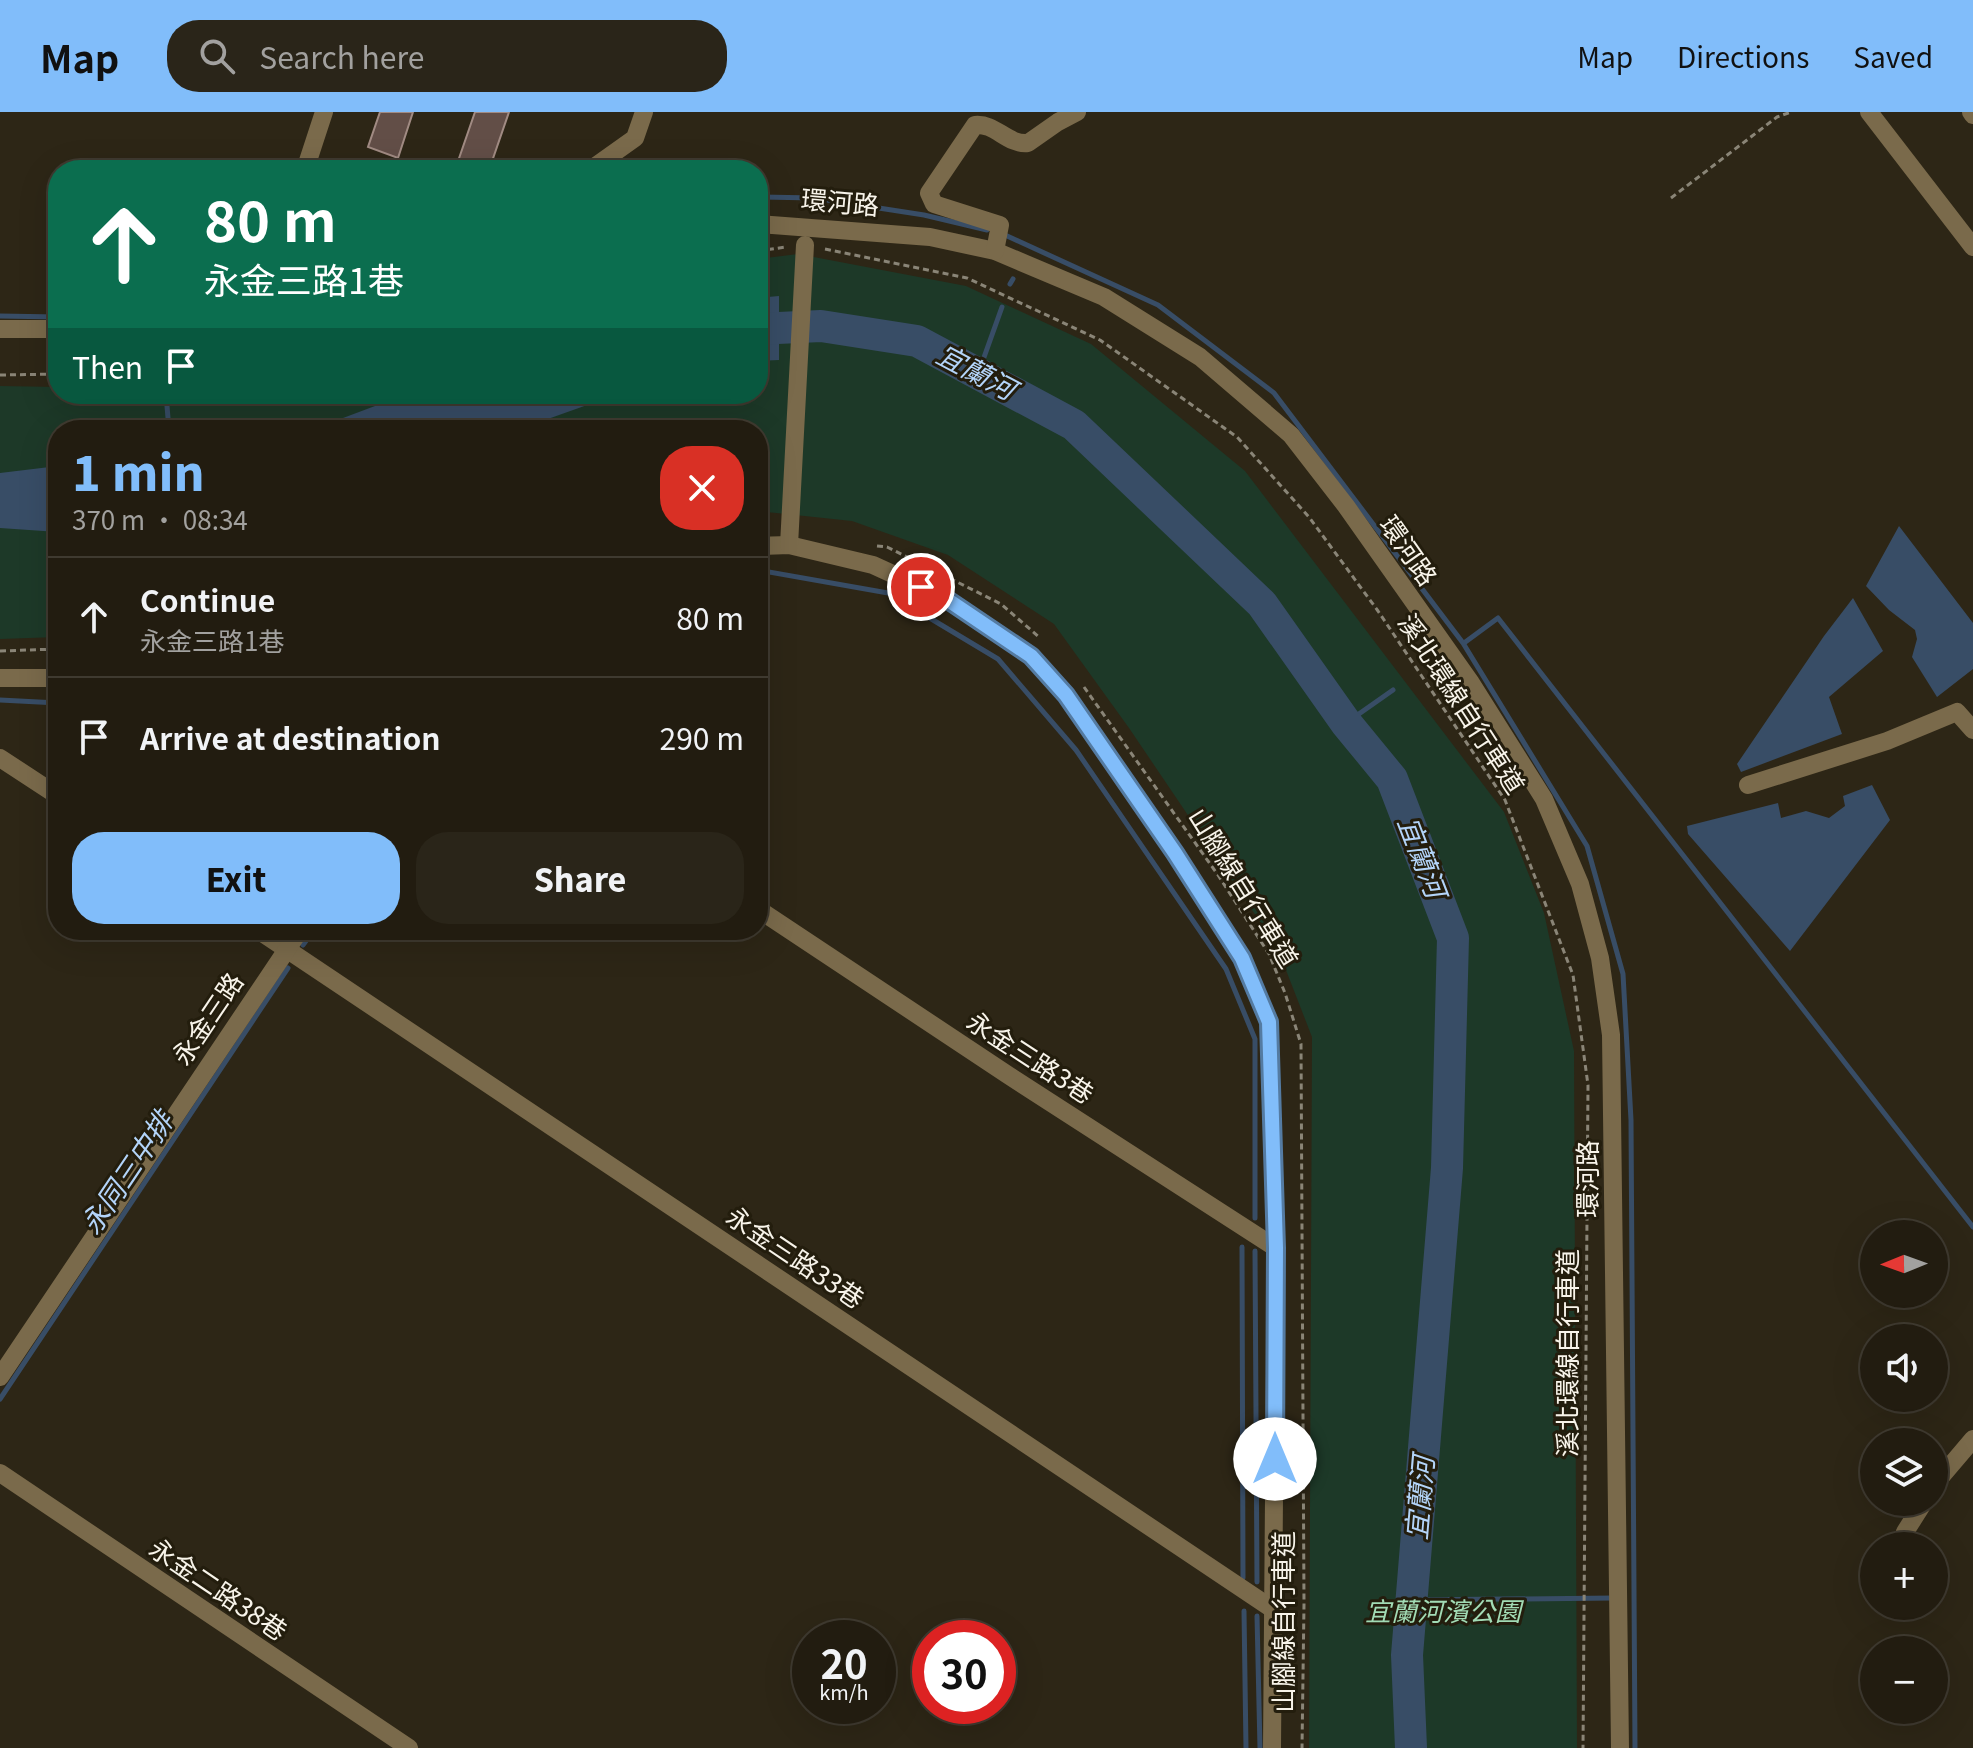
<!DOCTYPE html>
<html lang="en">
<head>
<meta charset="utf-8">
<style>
	body { margin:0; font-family:Georgia,"Noto Sans TC",serif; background:#2a2519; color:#f1f3f6; height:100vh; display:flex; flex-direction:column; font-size:30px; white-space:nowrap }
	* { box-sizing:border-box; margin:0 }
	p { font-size:26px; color:#a2a19f }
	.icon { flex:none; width:44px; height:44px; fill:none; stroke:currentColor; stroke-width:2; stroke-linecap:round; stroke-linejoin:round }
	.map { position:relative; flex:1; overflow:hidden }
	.side { position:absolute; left:48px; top:308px; width:720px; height:520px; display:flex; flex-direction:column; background:#221c10; border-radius:32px; box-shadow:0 8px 32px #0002,0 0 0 2px #3f3a30 }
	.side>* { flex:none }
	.top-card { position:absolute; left:48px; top:48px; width:720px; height:244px; border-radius:32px; box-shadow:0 8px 32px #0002,0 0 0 2px #3f3a30; background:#0b6e4f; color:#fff; overflow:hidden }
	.needle { width:52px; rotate:269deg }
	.tools { position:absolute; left:1860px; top:1108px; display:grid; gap:16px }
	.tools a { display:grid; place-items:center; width:88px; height:88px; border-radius:50%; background:#221c10; box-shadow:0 8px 32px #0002,0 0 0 2px #3f3a30; font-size:40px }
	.speed { position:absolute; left:792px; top:1508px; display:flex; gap:16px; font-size:40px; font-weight:700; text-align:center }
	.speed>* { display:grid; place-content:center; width:104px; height:104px; border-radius:50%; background:#221c10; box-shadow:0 8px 32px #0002,0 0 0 2px #3f3a30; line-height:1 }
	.speed small { font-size:20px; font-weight:400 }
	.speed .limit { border:12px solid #d22; background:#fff; color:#111 }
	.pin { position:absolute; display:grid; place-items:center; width:68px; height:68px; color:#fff; margin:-34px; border:4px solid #fff; border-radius:50%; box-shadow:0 2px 8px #0007 }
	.me { position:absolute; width:88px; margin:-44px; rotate:0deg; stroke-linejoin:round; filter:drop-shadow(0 0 6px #0008) }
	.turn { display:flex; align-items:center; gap:28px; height:168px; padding:0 24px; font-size:36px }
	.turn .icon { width:104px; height:104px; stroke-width:2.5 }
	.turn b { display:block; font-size:56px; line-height:68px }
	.then { display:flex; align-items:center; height:76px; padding:0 24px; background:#0003; gap:16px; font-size:30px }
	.round { display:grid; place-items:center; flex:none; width:84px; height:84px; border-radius:32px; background:#2a2519 }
	.headline { display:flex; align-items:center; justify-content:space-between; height:136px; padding:0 24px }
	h1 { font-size:48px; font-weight:800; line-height:60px; color:#81bdfa }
	.button { display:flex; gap:16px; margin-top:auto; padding:16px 24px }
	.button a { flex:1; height:92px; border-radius:32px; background:#81bdfa; color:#111; font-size:32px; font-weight:800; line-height:92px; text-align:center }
	.button a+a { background:#2a2519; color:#f1f3f6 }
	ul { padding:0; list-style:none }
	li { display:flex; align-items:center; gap:24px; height:120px; padding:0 24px; border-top:2px solid #3f3a30 }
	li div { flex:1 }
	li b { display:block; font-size:30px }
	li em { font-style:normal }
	header { display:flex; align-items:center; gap:48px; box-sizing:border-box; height:112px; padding:0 40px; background:#81bdfa; color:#111 }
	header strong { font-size:38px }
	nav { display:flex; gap:44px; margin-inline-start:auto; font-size:28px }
	.search { width:560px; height:72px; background:#2a2519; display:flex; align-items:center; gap:20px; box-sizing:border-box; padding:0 28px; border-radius:32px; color:#a2a19f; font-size:30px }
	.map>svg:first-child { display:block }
</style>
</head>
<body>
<header>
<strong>Map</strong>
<div class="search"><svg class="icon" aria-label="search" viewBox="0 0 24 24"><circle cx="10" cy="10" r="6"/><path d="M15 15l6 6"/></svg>Search here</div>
<nav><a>Map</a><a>Directions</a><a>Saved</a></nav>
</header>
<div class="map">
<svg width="1973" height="1636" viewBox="0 0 1973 1636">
	<rect width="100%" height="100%" fill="#2d2616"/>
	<polygon fill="#1d3928" points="798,142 966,174 1091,232 1245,359 1504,700 1544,801 1574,939 1577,1636 1309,1636 1312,925 1277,835 1129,616 1054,512 948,443 852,409 758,399 758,318 58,318 58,525 0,527 0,274 58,275 58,282 758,282 758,147"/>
	<g fill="#384d66">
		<polygon points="779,184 779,248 758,249 758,186"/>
		<polygon points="407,282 618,282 517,318 311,318"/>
		<polygon points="58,354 58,420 0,416 0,361"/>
		<polygon points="1899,414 1973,511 1973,557 1937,585 1912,545 1917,527 1915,518 1889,498 1866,474"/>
		<polygon points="1853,486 1883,539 1829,585 1842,622 1741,660 1737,652 1824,524"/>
		<polygon points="1872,673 1890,708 1790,839 1688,722 1687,714 1778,691 1781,706 1806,699 1829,706 1845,694 1843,684"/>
	</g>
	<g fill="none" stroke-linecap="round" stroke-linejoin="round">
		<g stroke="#384d66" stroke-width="5">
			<polyline points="758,85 814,86 924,103 987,118"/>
			<polyline points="1005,123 1158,193 1274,281 1463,531 1587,734 1623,862 1631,1008 1635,1636"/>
			<polyline points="1010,172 1013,167"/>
			<polyline points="0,204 58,205"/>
			<polyline points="978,262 1002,195"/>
			<polyline points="166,282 169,318"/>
			<polyline points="758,458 888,481 998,547 1076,638 1226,857 1255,927 1255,1106"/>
			<polyline points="1464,531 1498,506 1973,1115"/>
			<polyline points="0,588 58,591"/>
			<polyline points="1346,611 1393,578"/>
			<polyline points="303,833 314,818"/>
			<polyline points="1242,1135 1243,1466"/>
			<polyline points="1255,1139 1257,1470"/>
			<polyline points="0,1287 288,856"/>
			<polyline points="1411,1488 1613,1486"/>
			<polyline points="1244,1499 1246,1636"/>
			<polyline points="1257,1504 1260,1636"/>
		</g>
		<polyline stroke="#384d66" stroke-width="32" points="758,217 821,214 917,229 1074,313 1262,492 1346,611 1392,667 1453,826 1447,1056 1407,1543 1411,1636"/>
	</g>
	<g fill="#624e47" stroke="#a18b83" stroke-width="2">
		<polygon points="380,0 413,0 398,46 368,35"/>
		<polygon points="475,0 509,0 489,58 455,58"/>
	</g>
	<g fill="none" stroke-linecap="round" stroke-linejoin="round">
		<g stroke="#8a8577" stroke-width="3" stroke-dasharray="6 4" stroke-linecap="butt">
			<polyline points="1671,86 1777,5 1791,0"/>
			<polyline points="825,137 967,166 1100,228 1237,325 1309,405 1378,499 1505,688 1573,863 1588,973 1583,1636"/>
			<polyline points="758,139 786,135"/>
			<polyline points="0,263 58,262"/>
			<polyline points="877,434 887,435 1001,492 1039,525"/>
			<polyline points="0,539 58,537"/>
			<polyline points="1084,575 1218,763 1269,842 1285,881 1301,932 1304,1492 1302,1636"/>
		</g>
		<g stroke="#7a6a4b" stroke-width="18">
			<polyline points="1869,0 1973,135"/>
			<polyline points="1971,0 1973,3"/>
			<polyline points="305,58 324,0"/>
			<polyline points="590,58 635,26 644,0"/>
			<polyline points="758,112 930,125 995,139 1104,185 1200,245 1291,323 1346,394 1471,571 1544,687 1580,772 1600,846 1611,923 1620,1636"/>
			<path d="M995,139L1000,113L934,92L929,81L975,13C996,11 1007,33 1028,31L1058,10L1077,0"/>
			<polyline points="0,217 58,217"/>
			<polyline points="758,434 789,433 873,453 945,486 1031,544 1066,583 1175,741 1242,846 1269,910 1276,1136 1272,1636"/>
			<polyline points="0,566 58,566"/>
			<polyline points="0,646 58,684"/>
			<polyline points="1748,673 1887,629 1957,600 1973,618"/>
			<polyline points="758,797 1008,963 1276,1136"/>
			<polyline points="258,818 1274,1498"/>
			<polyline points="0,1265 300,818"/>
			<polyline points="0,1361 409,1636"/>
			<polyline points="1934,1373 1973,1327"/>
			<polyline points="1905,1420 1924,1390"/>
		</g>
		<polyline stroke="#7a6a4b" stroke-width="18" points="789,433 805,133"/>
	</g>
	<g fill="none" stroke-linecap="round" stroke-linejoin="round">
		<g stroke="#547ba2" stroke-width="20">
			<polyline id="route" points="921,475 945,486 1031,544 1066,583 1175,741 1242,846 1269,910 1276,1136 1275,1347"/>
		</g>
		<use href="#route" stroke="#81bdfa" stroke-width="14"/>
	</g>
	<g text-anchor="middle" stroke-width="6" stroke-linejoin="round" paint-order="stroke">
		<g font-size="26" fill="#f8f4ea" stroke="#231d0d">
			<text transform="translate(840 91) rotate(5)" y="9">環河路</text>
			<text transform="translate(1408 439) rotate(55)" y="9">環河路</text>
			<text transform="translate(1461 592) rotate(57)" y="9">溪北環線自行車道</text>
			<text transform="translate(1243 776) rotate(58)" y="9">山腳線自行車道</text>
			<text transform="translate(208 907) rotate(-56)" y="9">永金三路</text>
			<text transform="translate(1030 946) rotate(33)" y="9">永金三路3巷</text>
			<text transform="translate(1588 1067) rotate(-90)" y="9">環河路</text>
			<text transform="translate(795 1146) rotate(34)" y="9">永金三路33巷</text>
			<text transform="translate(1568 1241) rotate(-90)" y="9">溪北環線自行車道</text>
			<text transform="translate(218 1478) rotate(34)" y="9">永金二路38巷</text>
			<text transform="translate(1284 1510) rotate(-90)" y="9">山腳線自行車道</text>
		</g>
		<g font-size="26" font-style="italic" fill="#a2dbb5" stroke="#231d0d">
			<text x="1443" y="1509">宜蘭河濱公園</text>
		</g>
		<g font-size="28" font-style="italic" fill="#b3d4f9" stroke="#231d0d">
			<text transform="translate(976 260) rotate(28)" y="10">宜蘭河</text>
			<text transform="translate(1422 745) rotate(69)" y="10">宜蘭河</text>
			<text transform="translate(127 1061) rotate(-56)" y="10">永同三中排</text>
			<text transform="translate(1420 1386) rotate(-85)" y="10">宜蘭河</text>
		</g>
	</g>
</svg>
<div class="tools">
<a><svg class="needle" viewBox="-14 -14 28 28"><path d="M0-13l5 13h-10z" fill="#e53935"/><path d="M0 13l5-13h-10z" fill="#a2a19f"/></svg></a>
<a><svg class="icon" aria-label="sound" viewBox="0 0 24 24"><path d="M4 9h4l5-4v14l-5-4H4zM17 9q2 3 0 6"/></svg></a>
<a><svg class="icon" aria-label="layers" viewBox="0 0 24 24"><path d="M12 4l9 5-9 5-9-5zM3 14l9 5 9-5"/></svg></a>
<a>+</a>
<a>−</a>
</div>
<div class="speed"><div>20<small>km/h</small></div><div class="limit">30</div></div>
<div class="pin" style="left:921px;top:475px;background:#d93025"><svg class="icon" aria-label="arrive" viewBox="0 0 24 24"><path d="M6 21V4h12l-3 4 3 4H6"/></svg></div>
<svg class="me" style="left:1275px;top:1347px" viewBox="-20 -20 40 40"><circle r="19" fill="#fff"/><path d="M0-13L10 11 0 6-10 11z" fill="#81bdfa"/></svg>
<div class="top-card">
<div class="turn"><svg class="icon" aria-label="ahead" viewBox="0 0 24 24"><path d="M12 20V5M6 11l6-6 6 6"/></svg><div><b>80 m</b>永金三路1巷</div></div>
<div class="then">Then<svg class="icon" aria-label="arrive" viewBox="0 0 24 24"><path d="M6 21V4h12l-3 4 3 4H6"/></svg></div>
</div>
<section class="side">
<div class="headline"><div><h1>1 min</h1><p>370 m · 08:34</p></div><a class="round" style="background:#d93025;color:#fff"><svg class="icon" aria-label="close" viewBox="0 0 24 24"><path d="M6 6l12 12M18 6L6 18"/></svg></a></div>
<ul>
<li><svg class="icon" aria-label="ahead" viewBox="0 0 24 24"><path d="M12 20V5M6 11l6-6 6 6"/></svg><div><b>Continue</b><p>永金三路1巷</p></div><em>80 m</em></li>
<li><svg class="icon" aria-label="arrive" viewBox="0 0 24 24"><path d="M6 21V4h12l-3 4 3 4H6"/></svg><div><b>Arrive at destination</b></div><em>290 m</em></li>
</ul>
<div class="button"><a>Exit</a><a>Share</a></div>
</section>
</div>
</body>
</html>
